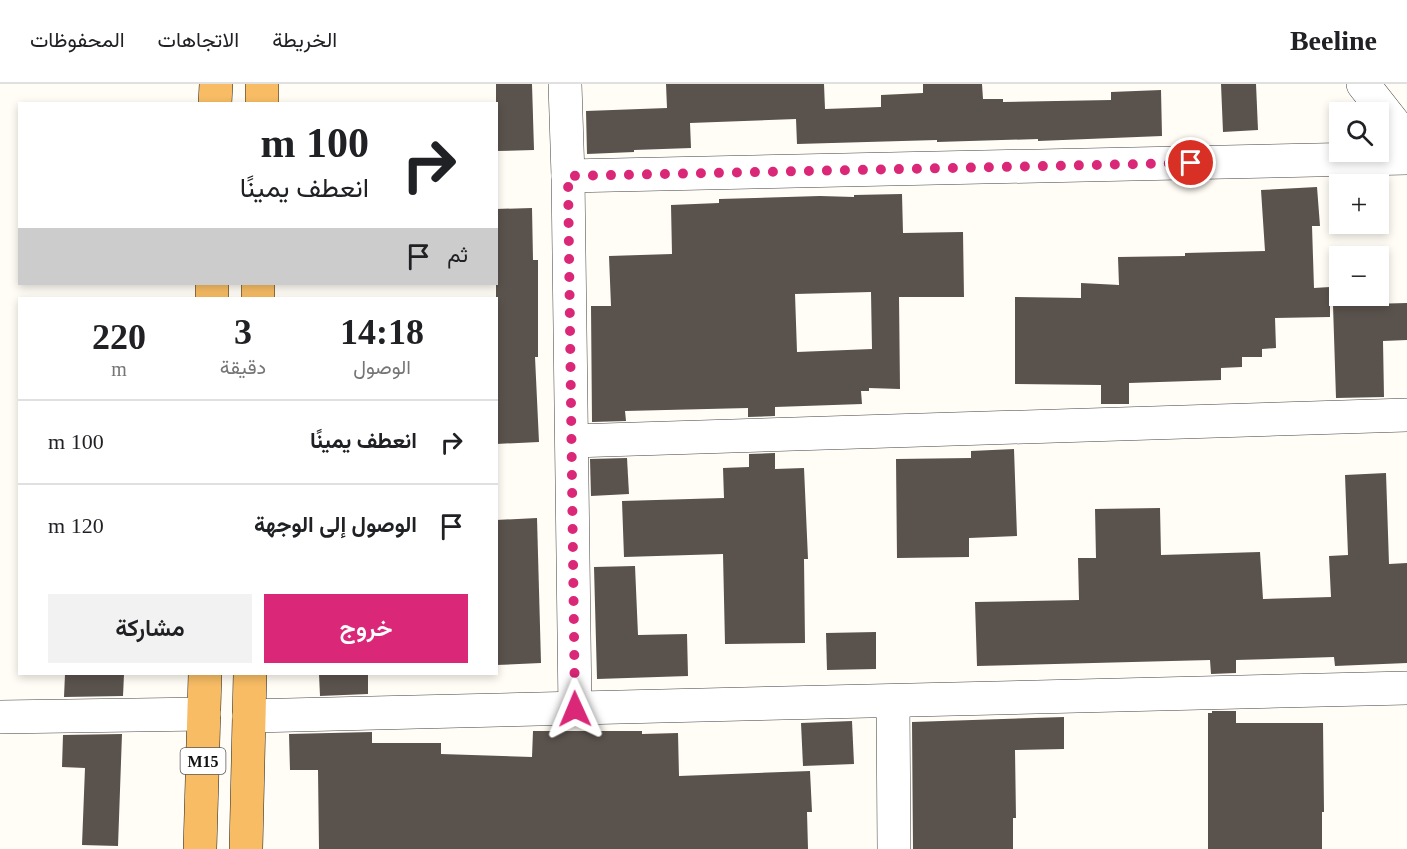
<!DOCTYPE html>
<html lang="ar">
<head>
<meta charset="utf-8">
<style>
	body { margin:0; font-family:"Times New Roman",Vazirmatn,serif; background:#f2f2f2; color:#202124; direction:rtl; height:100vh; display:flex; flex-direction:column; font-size:22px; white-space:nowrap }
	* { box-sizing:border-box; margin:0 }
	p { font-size:20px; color:#757577 }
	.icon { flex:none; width:33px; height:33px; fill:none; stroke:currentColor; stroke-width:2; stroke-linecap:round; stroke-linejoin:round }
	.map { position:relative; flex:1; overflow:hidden; direction:ltr }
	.side { position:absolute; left:18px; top:213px; width:480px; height:378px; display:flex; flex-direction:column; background:#fff; border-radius:0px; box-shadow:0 3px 9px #0003; direction:rtl }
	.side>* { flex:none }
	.top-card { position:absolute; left:18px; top:18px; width:480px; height:183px; border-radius:0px; box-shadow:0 3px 9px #0003; direction:rtl; background:#fff; color:#202124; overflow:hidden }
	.controls { position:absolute; left:1329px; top:18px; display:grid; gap:12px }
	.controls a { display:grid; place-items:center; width:60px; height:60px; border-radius:0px; background:#fff; box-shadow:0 3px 9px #0003; font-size:30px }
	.pin { position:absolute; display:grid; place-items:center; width:51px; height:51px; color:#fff; margin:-26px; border:3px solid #fff; border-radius:50%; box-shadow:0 2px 6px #0007 }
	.me { position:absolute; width:66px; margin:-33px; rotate:359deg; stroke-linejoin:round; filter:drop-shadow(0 0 4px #0008) }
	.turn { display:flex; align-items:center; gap:21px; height:126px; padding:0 30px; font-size:27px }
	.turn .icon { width:78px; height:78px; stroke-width:2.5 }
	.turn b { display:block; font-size:42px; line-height:51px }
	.then { display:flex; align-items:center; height:57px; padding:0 30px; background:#0003; gap:12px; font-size:22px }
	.eta { display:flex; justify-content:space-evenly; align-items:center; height:102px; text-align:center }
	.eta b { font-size:36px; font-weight:600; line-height:42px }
	.action { display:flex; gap:12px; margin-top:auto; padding:12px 30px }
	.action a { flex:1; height:69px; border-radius:0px; background:#db2777; color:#fff; font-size:24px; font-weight:600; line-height:69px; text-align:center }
	.action a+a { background:#f2f2f2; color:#202124 }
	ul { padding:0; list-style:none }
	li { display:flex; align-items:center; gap:18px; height:84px; padding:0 30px; border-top:2px solid #e0e0e0 }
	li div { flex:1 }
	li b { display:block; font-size:22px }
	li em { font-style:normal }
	header { display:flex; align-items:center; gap:36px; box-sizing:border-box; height:84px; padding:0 30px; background:#fff; border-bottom:2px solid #e0e0e0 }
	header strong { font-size:28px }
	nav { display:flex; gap:33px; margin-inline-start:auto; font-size:21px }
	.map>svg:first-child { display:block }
</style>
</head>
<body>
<header>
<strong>Beeline</strong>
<nav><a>الخريطة</a><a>الاتجاهات</a><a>المحفوظات</a></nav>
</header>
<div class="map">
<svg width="1407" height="765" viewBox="0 0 1407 765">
	<rect width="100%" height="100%" fill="#fffdf5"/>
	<g fill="#5a524d" fill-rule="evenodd">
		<polygon points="496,0 532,0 534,66 496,67"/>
		<polygon points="666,0 824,0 825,25 881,23 881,11 923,9 923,0 982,0 983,15 1003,15 1003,18 1111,16 1111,8 1161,6 1162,52 1038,57 1038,55 937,58 937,56 797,60 796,35 690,39 691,64 634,66 634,68 587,70 586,27 667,24"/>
		<polygon points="1221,0 1256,0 1258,46 1223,48"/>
		<polygon points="1317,103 1320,142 1312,142 1314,204 1330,203 1330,233 1275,234 1276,264 1262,265 1262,273 1242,273 1242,283 1221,284 1221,296 1129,299 1129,320 1101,320 1101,301 1015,300 1015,213 1081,214 1081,199 1119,201 1118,173 1185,172 1185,169 1265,167 1261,106"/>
		<path d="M902,110L903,149L963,148L964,213H899L900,305L869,304V307H861L862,320L775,323V332L748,333V324L625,327L626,337L592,338L591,222H611L609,172L672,170L671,121L719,119V115L820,112L854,113V111ZM871,208L872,265L797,268L795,210Z"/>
		<polygon points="532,124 533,176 538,176 538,273 535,273 539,358 496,360 496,125"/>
		<polygon points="1407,219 1407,256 1383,257 1384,313 1336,314 1333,221"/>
		<polygon points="1014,365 1017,452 969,454 969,473 897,474 896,375 971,374 971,367"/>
		<polygon points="775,369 775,385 804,384 808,475 804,475 805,559 725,560 723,470 624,473 622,417 724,414 723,384 749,383 749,370"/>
		<polygon points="627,374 629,410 591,412 590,375"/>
		<polygon points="1386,389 1389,480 1407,479 1407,579 1335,582 1334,573 1236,576 1236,589 1211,590 1210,576 977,582 975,518 1079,516 1078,474 1096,474 1095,425 1160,424 1161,471 1260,468 1263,515 1331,513 1329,472 1348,471 1345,391"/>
		<polygon points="537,434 541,579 496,581 496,436"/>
		<polygon points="635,482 638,551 687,550 688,592 597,595 594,483"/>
		<polygon points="876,548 876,585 827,586 826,549"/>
		<polygon points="65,590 124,590 123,612 64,613"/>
		<polygon points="319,590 368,590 368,610 320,612"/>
		<polygon points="1212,627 1236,627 1236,639 1323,639 1324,728 1322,728 1322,765 1208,765 1208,629 1212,629"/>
		<polygon points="1064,633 1064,665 1015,666 1016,734 1013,734 1013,765 913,765 912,638"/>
		<polygon points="852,637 854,680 803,682 801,639"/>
		<polygon points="533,647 642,647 642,650 678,649 679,692 810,687 812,728 807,728 808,765 319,765 318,686 290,686 289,650 372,648 372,659 441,659 441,670 532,673"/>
		<polygon points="122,650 118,762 82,761 85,684 62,683 63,651"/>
	</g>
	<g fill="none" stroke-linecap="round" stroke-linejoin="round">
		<g stroke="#444" stroke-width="34">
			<g id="minor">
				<polyline points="565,0 568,92 575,625"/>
				<polyline points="1363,0 1407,56"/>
				<polyline points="568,92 1407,74"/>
				<polyline points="572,357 1407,331"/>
				<polyline points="893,617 894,765"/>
				<polyline points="249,632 1407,604"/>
				<polyline points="0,633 204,630"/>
			</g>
		</g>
		<g stroke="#222" stroke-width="34">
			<g id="trunk">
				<polyline points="215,20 216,0"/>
				<polyline points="262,20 262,0"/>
				<polyline points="212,214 212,200"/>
				<polyline points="258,214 258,200"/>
				<polyline points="200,765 205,590"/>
				<polyline points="246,765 250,590"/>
			</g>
		</g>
		<use href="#minor" stroke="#fff" stroke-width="33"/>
		<use href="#trunk" stroke="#f7bc64" stroke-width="33"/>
	</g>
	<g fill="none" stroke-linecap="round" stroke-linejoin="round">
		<polyline stroke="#db2777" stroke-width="10" stroke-dasharray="0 18" points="575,625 568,92 1191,79"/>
	</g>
	<g text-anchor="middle" stroke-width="6" stroke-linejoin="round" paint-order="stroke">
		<rect fill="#fff" stroke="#585858" stroke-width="1.5" x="180.5" y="664" width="45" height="26" rx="4.5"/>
		<g font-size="16" font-weight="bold" fill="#111">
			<text x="203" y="683">M15</text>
		</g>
	</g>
</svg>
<div class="controls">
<a><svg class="icon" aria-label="search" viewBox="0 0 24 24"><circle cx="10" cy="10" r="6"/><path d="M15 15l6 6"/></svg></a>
<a>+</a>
<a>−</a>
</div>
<div class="pin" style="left:1191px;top:79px;background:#d93025"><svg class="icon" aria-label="arrive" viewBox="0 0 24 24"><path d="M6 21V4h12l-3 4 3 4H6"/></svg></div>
<svg class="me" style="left:575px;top:625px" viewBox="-20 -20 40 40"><path d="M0-17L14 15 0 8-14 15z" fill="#db2777" stroke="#fff" stroke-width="4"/></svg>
<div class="top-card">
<div class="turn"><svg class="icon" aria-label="right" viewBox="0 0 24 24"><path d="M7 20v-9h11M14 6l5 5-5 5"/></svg><div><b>100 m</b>انعطف يمينًا</div></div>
<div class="then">ثم<svg class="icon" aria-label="arrive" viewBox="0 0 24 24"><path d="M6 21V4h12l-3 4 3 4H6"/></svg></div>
</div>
<section class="side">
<div class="eta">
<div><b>14:18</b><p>الوصول</p></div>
<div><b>3</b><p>دقيقة</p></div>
<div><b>220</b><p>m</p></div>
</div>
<ul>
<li><svg class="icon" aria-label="right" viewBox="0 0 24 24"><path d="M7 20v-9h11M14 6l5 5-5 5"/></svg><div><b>انعطف يمينًا</b></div><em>100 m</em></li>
<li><svg class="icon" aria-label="arrive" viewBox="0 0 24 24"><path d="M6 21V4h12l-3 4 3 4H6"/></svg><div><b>الوصول إلى الوجهة</b></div><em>120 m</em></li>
</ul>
<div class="action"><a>خروج</a><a>مشاركة</a></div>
</section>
</div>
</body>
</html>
